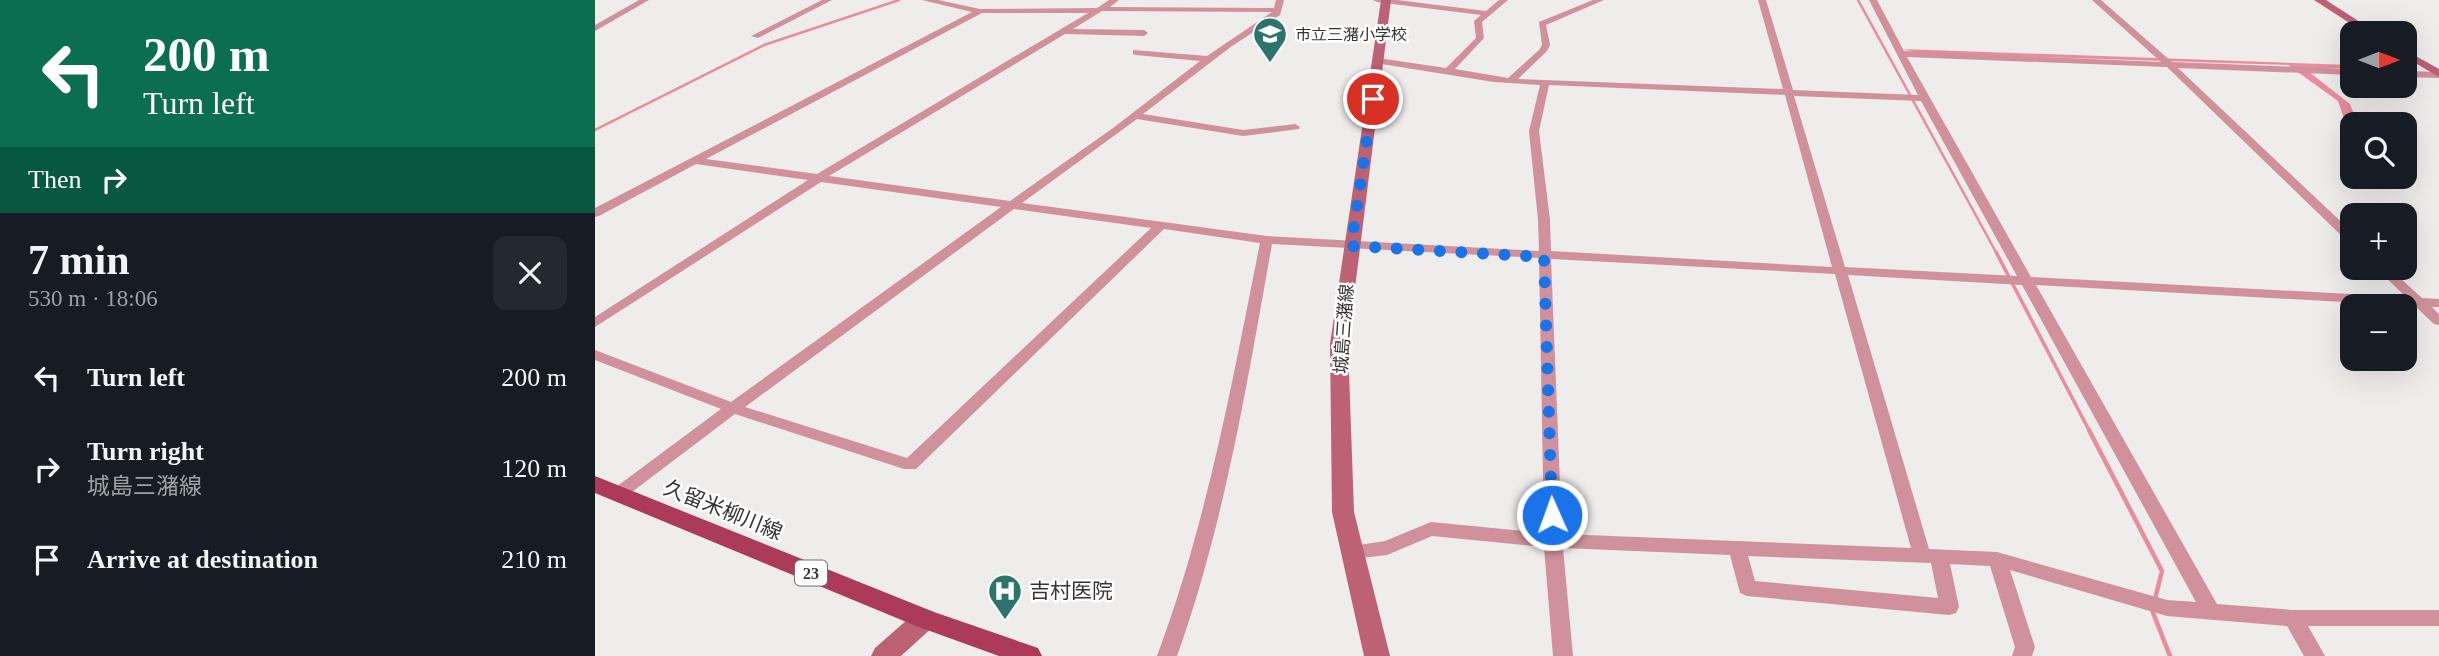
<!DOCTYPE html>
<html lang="en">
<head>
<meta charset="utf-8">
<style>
	body { margin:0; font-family:"Times New Roman","Noto Sans JP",serif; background:#242831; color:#f1f3f6; height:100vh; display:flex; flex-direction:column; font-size:26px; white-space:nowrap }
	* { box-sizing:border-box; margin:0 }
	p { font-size:23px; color:#9ea1a6 }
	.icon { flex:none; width:38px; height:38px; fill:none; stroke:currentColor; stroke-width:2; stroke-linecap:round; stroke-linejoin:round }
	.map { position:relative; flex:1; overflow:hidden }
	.details { display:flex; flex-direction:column; background:#171b24; width:595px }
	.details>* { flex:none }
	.hud { background:#0b6e4f; color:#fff; overflow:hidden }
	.needle { width:46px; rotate:90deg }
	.fabs { position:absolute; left:1745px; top:21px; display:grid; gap:14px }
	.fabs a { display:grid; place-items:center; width:77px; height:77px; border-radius:14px; background:#171b24; box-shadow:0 7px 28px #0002; font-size:35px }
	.pin { position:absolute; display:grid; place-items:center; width:60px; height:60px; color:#fff; margin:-30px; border:4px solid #fff; border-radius:50%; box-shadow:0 2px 7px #0007 }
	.me { position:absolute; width:77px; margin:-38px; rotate:358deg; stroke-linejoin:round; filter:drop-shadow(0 0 5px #0008) }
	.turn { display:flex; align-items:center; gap:24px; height:147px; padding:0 28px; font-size:32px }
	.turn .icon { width:91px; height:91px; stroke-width:2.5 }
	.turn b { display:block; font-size:49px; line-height:60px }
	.then { display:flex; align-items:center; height:66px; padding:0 28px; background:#0003; gap:14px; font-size:26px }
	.round { display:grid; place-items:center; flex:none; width:74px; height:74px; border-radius:14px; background:#242831 }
	.head { display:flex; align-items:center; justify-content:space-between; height:119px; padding:0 28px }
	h1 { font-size:42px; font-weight:700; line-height:52px }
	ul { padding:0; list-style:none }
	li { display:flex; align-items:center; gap:21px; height:91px; padding:0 28px }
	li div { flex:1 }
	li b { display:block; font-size:26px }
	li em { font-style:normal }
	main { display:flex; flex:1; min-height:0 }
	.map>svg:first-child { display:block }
</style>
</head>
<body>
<main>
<section class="details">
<div class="hud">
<div class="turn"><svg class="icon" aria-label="left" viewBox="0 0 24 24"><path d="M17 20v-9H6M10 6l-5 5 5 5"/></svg><div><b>200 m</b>Turn left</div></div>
<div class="then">Then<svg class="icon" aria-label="right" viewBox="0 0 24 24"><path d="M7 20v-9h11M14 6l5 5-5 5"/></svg></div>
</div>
<div class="head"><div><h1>7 min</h1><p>530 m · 18:06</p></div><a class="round"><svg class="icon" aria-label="close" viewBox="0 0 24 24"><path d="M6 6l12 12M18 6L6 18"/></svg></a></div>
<ul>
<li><svg class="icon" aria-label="left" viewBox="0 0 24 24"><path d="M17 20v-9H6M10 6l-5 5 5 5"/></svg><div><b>Turn left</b></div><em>200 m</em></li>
<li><svg class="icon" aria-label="right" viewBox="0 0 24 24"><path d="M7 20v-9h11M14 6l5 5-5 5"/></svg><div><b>Turn right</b><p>城島三潴線</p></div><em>120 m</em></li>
<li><svg class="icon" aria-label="arrive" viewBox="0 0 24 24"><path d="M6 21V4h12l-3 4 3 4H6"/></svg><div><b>Arrive at destination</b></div><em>210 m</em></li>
</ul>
</section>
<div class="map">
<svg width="1844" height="656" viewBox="0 0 1844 656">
	<rect width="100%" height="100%" fill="#efecec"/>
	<polygon fill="#e98c9e" points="1307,49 1757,65 1757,68 1709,68 1755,104 1763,124 1757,124 1756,139 1743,101 1693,65 1324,53"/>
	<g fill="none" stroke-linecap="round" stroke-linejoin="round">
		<g stroke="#e98c9e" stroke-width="2.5">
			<polyline points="1263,0 1402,254"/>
			<polyline points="0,130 169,45 304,0"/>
		</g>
		<polyline stroke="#e98c9e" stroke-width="3.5" points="1401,252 1495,432"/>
		<g stroke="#e98c9e" stroke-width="4.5">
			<polyline points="1494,430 1567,571 1560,599"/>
			<polyline points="1557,610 1575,656"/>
		</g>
		<g fill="#d0919c" fill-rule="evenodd">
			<polygon points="44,0 54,0 0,31 0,25"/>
			<polygon points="227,0 237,0 163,38 156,36"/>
			<path d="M327,0H343L385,9L502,8L514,0H524L515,7L679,8L681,0H689L685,15L637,46L548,114L648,130L700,124L705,127L704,129L648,136L542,119L427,203L672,236L944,251L943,220L934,131L945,85L899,82L780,63L778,61L783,58L851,68L881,38L879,21L886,15L782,2L778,0H802L891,11L904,0H913L887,22L889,38L860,69L913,78L944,50L947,45L944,22L998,0H1009L951,25L955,45L952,51L923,79L1188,89L1163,0H1171L1198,90L1323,95L1274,0H1282L1309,51L1566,62L1497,0H1506L1577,62L1757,69V75L1583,68L1757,232V243L1753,242L1572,67L1312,57L1436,277L1811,297L1781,268H1794L1827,298L1844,299V307H1837L1844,314V325L1839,324L1820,306L1441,285L1622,604L1698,610H1844V626H1713L1730,656H1709L1692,626L1572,616L1415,570L1440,647L1437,656H1417L1420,647L1395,566L1355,564L1364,607L1361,613L1354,615L1152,596L1145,593L1135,555L968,548L978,656H958L949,547L837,536L792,555L757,559L751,557L748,552L751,547L790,541L836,522L949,533L944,258L677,244C652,383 630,522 582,656H562C612,522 637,383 665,243L569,229L321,469H309L140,414L29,498L23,500L17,498L14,494L17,490L126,409L0,360V350L136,402L406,207L226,182L0,327V317L213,180L101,164L4,216L0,217V208L377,12ZM507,11L677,12L612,56L538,50V54L541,55L605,61L518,128L415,201L234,176L470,34L549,36L553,33L549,30L478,29ZM387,13H493L222,174L111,159ZM954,85L1190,95L1237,267L956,251L955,220L944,131ZM1199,96L1326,101L1422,276L1250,267ZM419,209L556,228L312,458L150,407ZM956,259L1240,274L1316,548L967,534ZM1253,275L1427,285L1601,602L1572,600L1402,552L1334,549ZM1153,556L1336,563L1343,598L1160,581Z"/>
			<polygon points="1810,71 1844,72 1844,78 1810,77"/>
		</g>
		<g fill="#bd6175" fill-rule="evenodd">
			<polygon points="786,0 796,0 753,344 759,512 795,656 769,656 737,512 735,344"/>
			<polygon points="1719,0 1731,0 1782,33 1770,33"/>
			<polygon points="1810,50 1844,69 1844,77 1810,57"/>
			<polygon points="330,609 339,612 342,619 339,626 306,656 276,656 280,648 321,612"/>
		</g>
		<polygon fill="#ac3b59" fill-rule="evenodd" points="0,476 339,612 443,648 447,656 404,656 321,626 0,493"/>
	</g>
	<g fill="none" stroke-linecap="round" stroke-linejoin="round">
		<polyline stroke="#1a73e8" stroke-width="12" stroke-dasharray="0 21.6" points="778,99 756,246 949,257 957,515"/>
	</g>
	<defs>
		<g id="school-pin" transform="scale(1.75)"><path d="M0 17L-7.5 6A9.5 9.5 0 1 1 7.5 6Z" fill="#2d746c" stroke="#fff"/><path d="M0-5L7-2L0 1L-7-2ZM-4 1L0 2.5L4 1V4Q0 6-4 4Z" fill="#fff"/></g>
		<g id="hospital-pin" transform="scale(1.75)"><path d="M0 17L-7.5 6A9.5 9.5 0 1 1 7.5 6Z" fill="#2d746c" stroke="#fff"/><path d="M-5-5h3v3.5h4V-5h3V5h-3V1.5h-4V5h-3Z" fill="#fff"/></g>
	</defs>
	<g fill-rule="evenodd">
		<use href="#school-pin" x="675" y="34"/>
		<use href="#hospital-pin" x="410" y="591"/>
	</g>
	<g text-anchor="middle" stroke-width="5" stroke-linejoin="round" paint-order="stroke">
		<g font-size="16" fill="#363434" stroke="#fff" text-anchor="start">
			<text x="700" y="40">市立三潴小学校</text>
		</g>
		<rect fill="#fff" stroke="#727171" stroke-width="2" x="200" y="560.5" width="32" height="25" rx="5"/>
		<g font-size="16" font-weight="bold" fill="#363434">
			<text x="216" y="579">23</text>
		</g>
		<g font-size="18" fill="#363434" stroke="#fff">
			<text transform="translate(749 329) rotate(-86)" y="6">城島三潴線</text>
		</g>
		<g font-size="21" fill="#363434" stroke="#fff">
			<text transform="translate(128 510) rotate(22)" y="7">久留米柳川線</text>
		</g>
		<g font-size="21" fill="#363434" stroke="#fff" text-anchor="start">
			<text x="434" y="598">吉村医院</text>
		</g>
	</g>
</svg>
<div class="fabs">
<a><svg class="needle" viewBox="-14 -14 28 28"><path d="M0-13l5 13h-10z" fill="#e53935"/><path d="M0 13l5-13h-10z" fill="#9ea1a6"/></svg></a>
<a><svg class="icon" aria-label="search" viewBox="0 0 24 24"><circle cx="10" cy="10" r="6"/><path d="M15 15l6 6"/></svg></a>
<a>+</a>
<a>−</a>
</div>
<div class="pin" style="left:778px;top:99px;background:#d93025"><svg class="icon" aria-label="arrive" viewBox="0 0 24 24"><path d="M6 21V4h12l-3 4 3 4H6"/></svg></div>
<svg class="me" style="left:957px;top:515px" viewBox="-20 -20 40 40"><circle r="17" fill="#1a73e8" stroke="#fff" stroke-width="3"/><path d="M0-11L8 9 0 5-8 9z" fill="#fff"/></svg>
</div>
</main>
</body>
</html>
